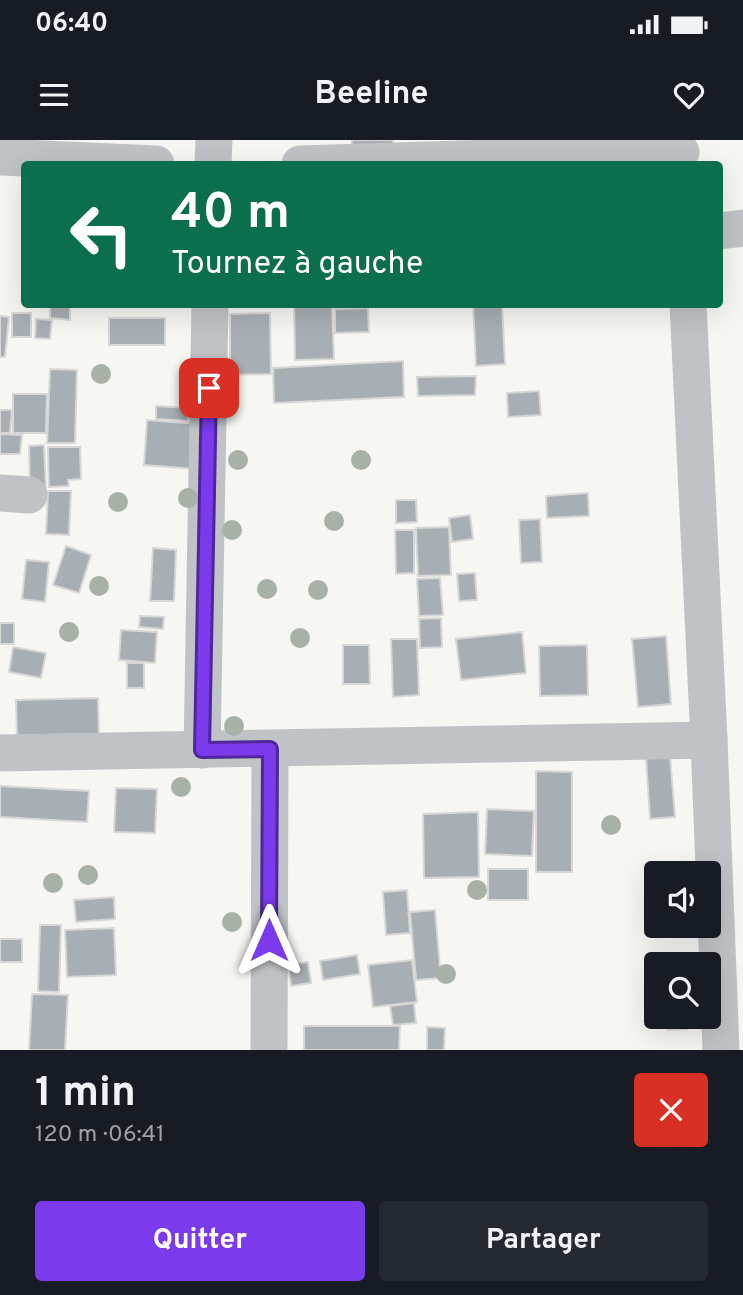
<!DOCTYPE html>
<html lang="fr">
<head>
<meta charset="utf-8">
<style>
	body { margin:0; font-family:Overpass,sans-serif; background:#242831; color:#f1f3f6; height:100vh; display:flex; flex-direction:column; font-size:26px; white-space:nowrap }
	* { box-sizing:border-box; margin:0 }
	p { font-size:23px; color:#9ea1a6 }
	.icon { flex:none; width:38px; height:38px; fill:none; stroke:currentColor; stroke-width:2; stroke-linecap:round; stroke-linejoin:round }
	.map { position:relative; height:910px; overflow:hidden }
	.drawer { display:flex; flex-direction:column; background:#171b24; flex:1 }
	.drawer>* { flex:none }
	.top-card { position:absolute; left:21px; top:21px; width:702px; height:147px; border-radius:7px; box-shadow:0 7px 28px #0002; background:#0b6e4f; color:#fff; overflow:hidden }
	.fabs { position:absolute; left:644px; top:721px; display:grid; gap:14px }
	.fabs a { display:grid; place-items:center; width:77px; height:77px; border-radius:7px; background:#171b24; box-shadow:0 7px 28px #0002; font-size:35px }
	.pin { position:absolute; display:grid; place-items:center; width:60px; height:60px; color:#fff; margin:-30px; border-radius:14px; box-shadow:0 4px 10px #0006 }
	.me { position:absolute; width:77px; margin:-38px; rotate:0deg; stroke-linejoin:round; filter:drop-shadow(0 0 5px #0008) }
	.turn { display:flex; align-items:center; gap:24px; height:147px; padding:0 35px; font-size:32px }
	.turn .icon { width:91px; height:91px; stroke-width:2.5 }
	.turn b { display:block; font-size:49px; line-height:60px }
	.round { display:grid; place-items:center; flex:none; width:74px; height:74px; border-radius:7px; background:#242831 }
	.summary { display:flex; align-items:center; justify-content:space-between; height:119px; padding:0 35px }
	h1 { font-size:42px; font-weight:700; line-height:52px }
	.action { display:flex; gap:14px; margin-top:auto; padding:14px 35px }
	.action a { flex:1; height:80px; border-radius:7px; background:#7c3aed; color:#fff; font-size:28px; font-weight:700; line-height:80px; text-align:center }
	.action a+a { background:#242831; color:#f1f3f6 }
	.status { display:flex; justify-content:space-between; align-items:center; height:49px; padding:0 35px; background:#171b24; direction:ltr }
	.status svg { height:19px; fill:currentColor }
	header { display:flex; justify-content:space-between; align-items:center; height:91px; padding:0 35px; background:#171b24; font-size:32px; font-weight:700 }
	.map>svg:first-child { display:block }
</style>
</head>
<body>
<div class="status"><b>06:40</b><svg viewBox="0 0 49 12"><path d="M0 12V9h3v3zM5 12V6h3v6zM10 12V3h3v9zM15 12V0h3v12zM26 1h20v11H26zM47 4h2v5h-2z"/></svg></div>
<header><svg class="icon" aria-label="menu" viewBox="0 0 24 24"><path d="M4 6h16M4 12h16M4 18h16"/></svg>Beeline<svg class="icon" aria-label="heart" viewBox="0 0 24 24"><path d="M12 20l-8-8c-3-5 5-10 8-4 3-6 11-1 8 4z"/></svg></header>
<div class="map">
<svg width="743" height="910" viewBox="0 0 743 910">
	<rect width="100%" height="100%" fill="#f6f6f3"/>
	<g fill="#a8afb4" stroke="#d7d7d5" stroke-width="2">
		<polygon points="352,0 393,0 392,11 351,9"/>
		<polygon points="50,164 70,164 70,180 50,178"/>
		<polygon points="294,164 332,164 334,219 295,220"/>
		<polygon points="342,164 393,164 393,166 342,168"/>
		<polygon points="473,164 502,164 505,224 476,226"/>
		<polygon points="368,168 369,192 335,193 335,169"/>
		<rect x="12" y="173" width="19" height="24"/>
		<polygon points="270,173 271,234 230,235 230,174"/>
		<polygon points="0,176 9,177 5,217 0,217"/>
		<rect x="109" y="178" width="56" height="27"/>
		<polygon points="36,179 52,180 50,199 35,198"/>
		<polygon points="403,221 404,257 274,263 273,228"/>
		<polygon points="50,229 77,230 75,303 47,303"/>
		<polygon points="476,236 475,255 418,256 417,237"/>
		<polygon points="539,251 541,275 508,277 507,253"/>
		<polygon points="13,254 47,254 46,293 13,293"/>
		<polygon points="156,266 188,268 188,281 156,279"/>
		<polygon points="0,270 12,270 10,293 0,293"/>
		<polygon points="147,280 199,284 195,329 144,325"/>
		<polygon points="0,294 22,295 20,314 0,314"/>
		<polygon points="44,305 46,350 30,350 29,306"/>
		<polygon points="48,307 80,307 81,339 68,340 69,346 49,347"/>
		<polygon points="48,351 71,351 69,395 46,394"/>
		<polygon points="588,353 589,376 547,378 546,356"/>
		<polygon points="396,360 416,360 417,382 396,383"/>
		<polygon points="470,375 473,399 452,402 449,378"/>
		<polygon points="540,379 542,422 521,423 519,380"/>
		<polygon points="449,387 451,435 418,436 416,388"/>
		<polygon points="395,390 414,390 414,433 396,434"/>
		<polygon points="66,406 91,415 79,453 53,445"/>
		<polygon points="153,408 176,410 174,461 150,461"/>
		<polygon points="26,420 49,422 45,462 22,459"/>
		<polygon points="475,433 477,460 459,461 457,434"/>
		<polygon points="440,438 443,475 419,476 417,439"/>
		<polygon points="140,476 164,477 163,489 139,487"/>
		<polygon points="441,478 442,507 420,508 419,479"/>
		<rect x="0" y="483" width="14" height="21"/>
		<polygon points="121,490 157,492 155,523 119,520"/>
		<polygon points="522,492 526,533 461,540 456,499"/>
		<polygon points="666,496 671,564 638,567 632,499"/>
		<polygon points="391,499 417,499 419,555 393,557"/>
		<polygon points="343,505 369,505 370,544 343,544"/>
		<polygon points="587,505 588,555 540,556 539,506"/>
		<polygon points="13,507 46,513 41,538 9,532"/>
		<rect x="127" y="523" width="17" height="25"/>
		<polygon points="98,558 99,594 17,596 16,560"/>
		<polygon points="670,616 675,677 650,679 646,618"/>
		<polygon points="536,631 572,632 572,732 536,732"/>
		<polygon points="0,646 89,651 87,682 0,677"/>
		<polygon points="116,648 157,649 155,693 114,692"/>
		<polygon points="487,669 534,671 532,716 485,714"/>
		<polygon points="478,672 479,737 424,738 423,674"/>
		<rect x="488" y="729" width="40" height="31"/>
		<polygon points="407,750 410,793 386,795 383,752"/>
		<polygon points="114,757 115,779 76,782 74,760"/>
		<polygon points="435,770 441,838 416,840 410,772"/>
		<polygon points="40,785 61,785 59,852 38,851"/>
		<polygon points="114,788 116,835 67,837 65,790"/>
		<rect x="0" y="799" width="22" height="23"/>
		<polygon points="357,815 360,834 323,840 320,821"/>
		<polygon points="412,820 417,862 373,867 368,825"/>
		<polygon points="308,822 311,843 291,846 288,825"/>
		<polygon points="32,854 68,855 65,910 29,910"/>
		<polygon points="414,863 416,883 393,885 390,866"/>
		<polygon points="668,877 687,877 687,889 668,890"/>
		<polygon points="304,886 400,886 399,910 304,910"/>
		<polygon points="427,887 445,888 444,910 427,910"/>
	</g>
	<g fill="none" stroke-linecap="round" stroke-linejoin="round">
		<g stroke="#bfc3c6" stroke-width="37">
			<polyline points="0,17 156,24"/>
			<polyline points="213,24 214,0"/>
			<polyline points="300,24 681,12"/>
			<polyline points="719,91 743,88"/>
			<polyline points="688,164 709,600 721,910"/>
			<polyline points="0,353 29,355"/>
			<polyline points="202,610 210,164"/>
			<polyline points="0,613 709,600"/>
			<polyline points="269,910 270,609"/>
		</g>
	</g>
	<g fill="#a8b1a5">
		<circle cx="101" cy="234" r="10"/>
		<circle cx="238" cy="320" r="10"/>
		<circle cx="361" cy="320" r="10"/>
		<circle cx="188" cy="358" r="10"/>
		<circle cx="118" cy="362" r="10"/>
		<circle cx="334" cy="381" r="10"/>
		<circle cx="232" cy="390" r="10"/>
		<circle cx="99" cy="446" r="10"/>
		<circle cx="267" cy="449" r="10"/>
		<circle cx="318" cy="450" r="10"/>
		<circle cx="69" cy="492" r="10"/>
		<circle cx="300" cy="498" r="10"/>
		<circle cx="234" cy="586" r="10"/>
		<circle cx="181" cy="647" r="10"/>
		<circle cx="611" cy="685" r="10"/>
		<circle cx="88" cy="735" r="10"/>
		<circle cx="53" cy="743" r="10"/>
		<circle cx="477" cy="750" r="10"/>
		<circle cx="232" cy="782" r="10"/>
		<circle cx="446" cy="834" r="10"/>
	</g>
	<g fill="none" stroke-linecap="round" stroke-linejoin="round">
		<g stroke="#51269a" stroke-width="18">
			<polyline id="route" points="209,248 202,610 270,609 269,800"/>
		</g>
		<use href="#route" stroke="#7c3aed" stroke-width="12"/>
	</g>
</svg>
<div class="fabs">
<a><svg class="icon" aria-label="sound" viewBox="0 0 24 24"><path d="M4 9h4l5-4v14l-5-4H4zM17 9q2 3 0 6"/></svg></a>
<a><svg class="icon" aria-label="search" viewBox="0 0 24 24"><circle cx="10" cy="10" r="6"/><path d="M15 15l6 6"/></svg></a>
</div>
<div class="pin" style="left:209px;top:248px;background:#d93025"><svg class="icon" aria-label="arrive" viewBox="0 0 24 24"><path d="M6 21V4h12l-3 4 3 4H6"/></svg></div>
<svg class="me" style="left:269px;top:800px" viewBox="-20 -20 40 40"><path d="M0-17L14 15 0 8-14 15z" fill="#7c3aed" stroke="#fff" stroke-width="4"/></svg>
<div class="top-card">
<div class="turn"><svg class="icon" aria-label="left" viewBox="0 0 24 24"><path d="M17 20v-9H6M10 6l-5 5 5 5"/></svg><div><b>40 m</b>Tournez à gauche</div></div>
</div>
</div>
<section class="drawer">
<div class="summary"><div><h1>1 min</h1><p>120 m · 06:41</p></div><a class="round" style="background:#d93025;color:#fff"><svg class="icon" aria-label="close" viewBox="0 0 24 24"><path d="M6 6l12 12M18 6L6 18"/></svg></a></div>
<div class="action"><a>Quitter</a><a>Partager</a></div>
</section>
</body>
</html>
